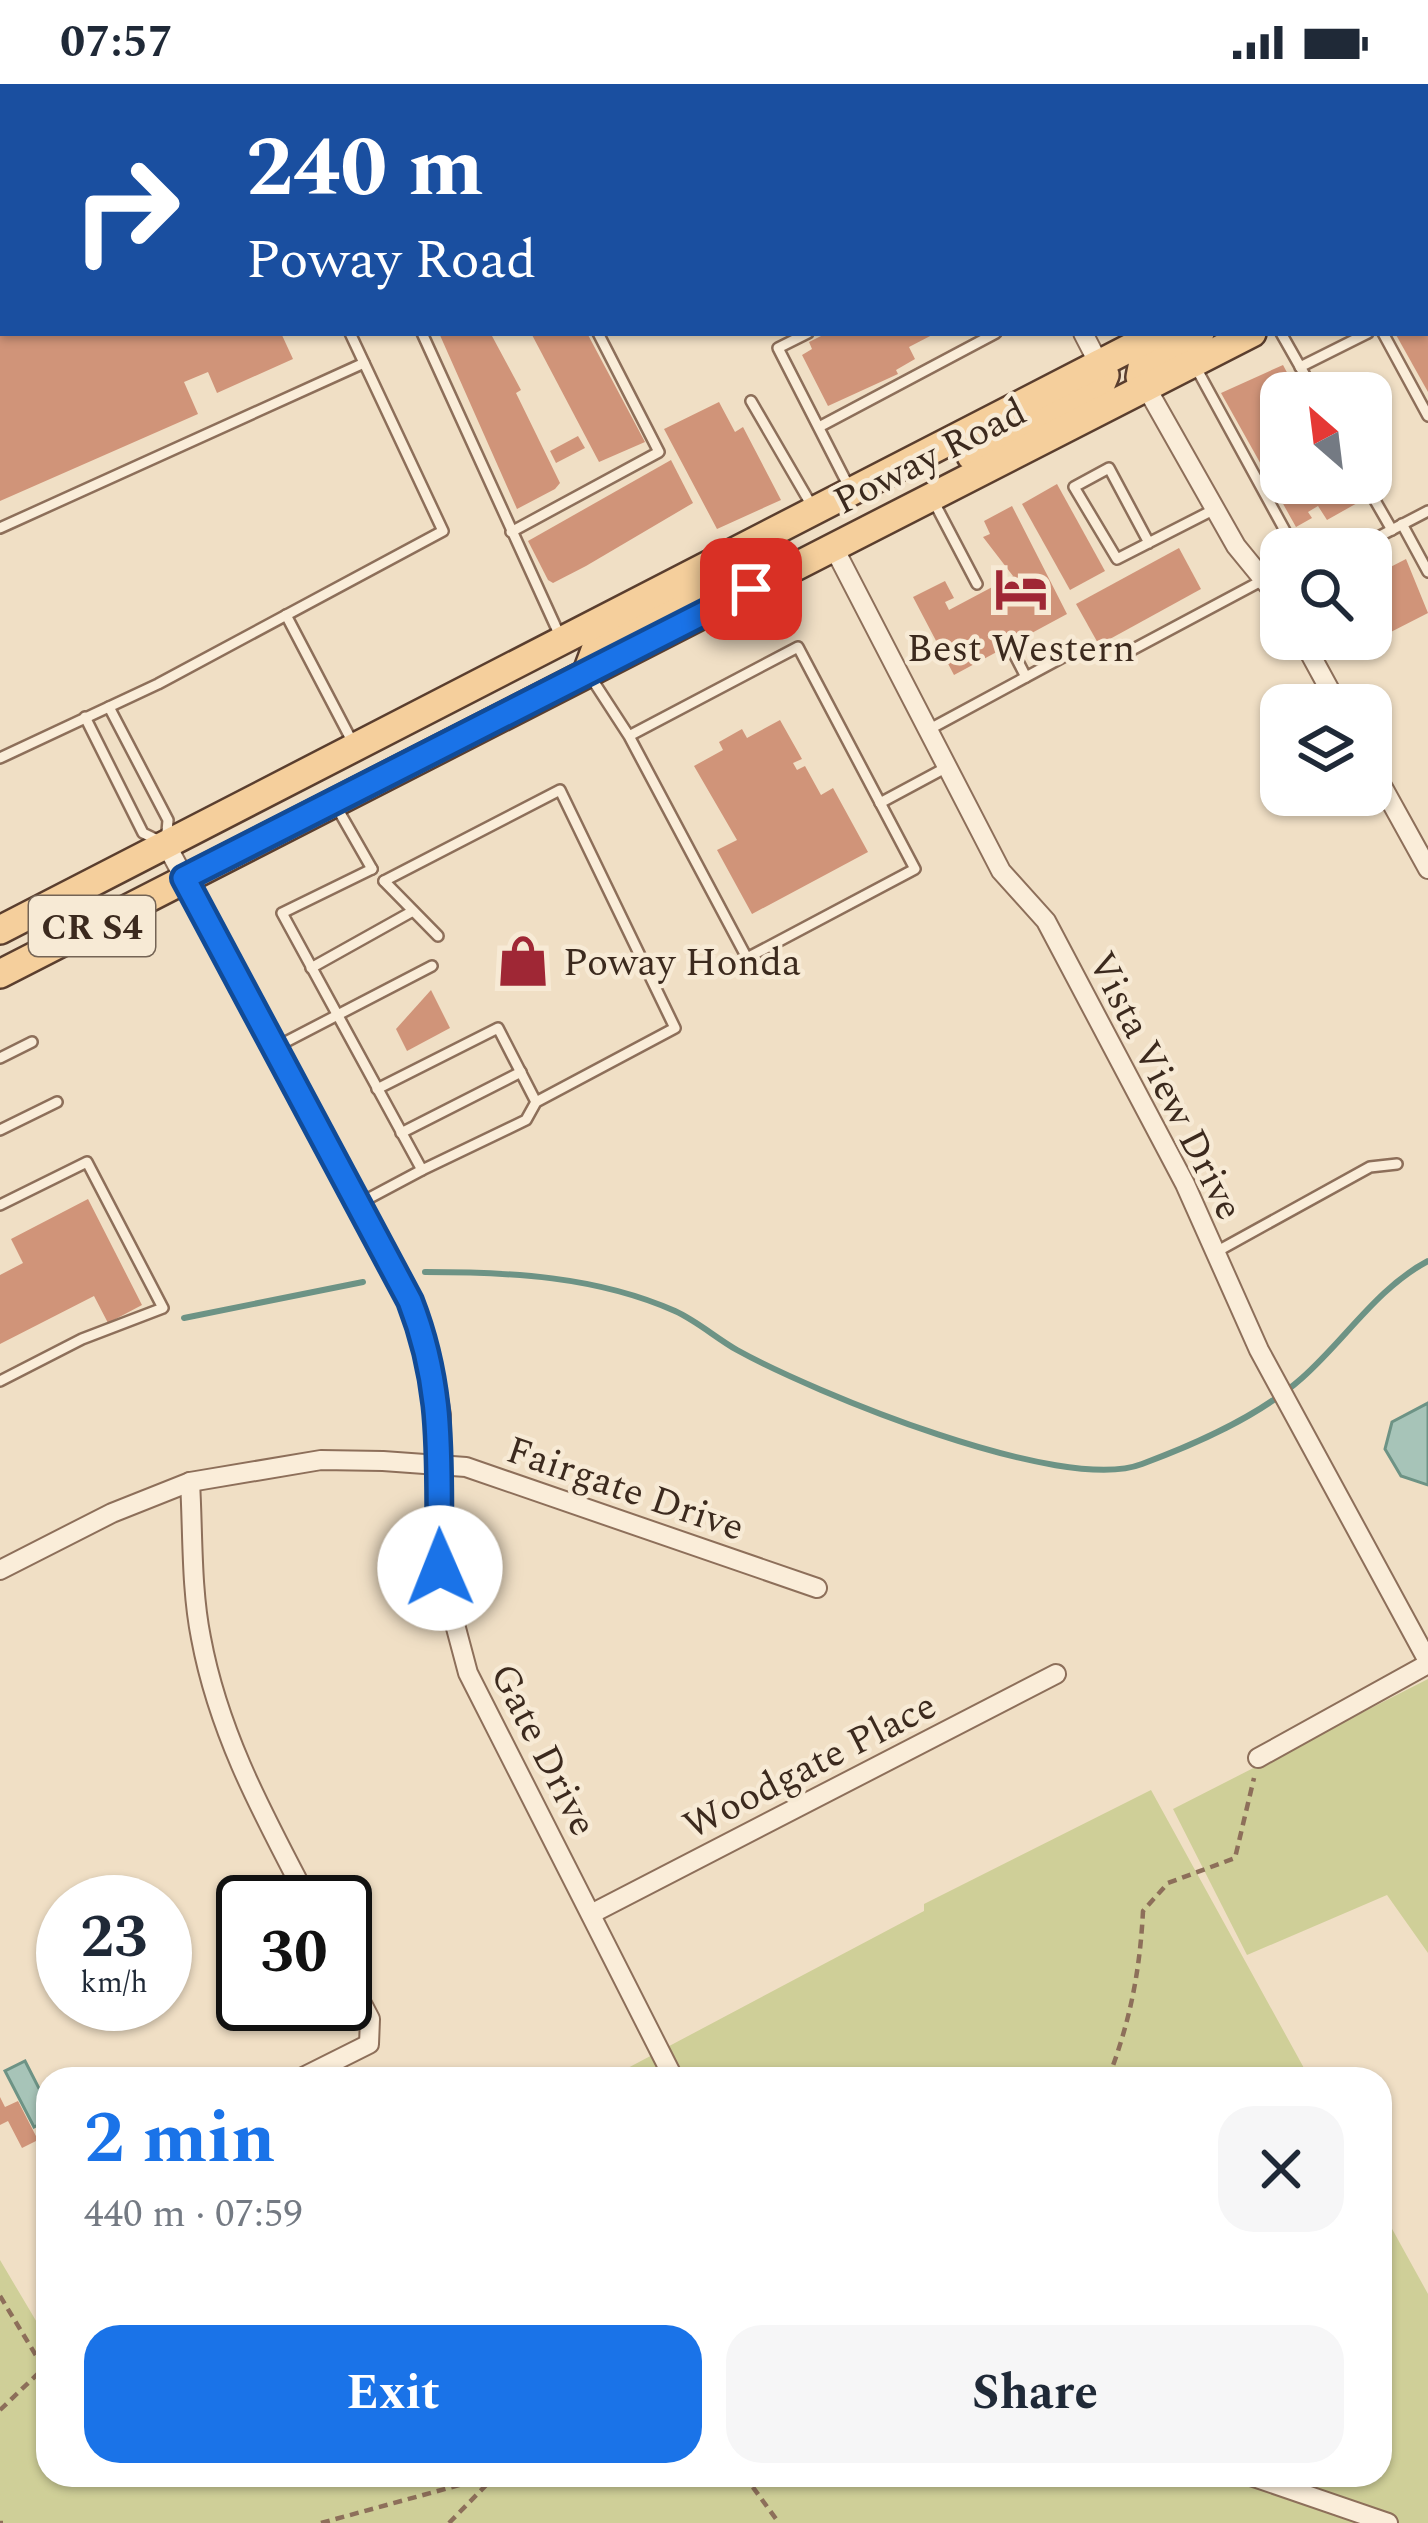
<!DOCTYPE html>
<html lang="en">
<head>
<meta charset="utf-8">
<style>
	body { margin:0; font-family:Spectral,serif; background:#f6f6f7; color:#1f2937; height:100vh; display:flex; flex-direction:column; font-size:45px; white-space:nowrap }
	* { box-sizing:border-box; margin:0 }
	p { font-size:39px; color:#747a83 }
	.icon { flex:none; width:66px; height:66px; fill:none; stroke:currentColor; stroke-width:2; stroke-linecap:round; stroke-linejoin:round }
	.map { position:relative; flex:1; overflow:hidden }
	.side { position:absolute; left:36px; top:1983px; width:1356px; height:420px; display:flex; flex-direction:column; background:#fff; border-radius:36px; box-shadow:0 3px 9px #0004 }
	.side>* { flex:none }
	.hud { position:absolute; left:0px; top:0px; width:1428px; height:252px; box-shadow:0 3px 9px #0004; background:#1a4fa0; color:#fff; overflow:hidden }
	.needle { width:78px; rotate:332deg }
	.buttons { position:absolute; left:1260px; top:288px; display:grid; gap:24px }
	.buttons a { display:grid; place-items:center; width:132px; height:132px; border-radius:24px; background:#fff; box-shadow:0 3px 9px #0004; font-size:60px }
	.speed { position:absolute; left:36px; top:1791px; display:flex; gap:24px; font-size:60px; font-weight:700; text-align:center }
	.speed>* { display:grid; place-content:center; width:156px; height:156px; border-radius:50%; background:#fff; box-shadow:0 3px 9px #0004; line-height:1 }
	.speed small { font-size:30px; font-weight:400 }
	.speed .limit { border:6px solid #111; border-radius:18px; background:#fff; color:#111 }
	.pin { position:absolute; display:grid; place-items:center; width:102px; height:102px; color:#fff; margin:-51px; border-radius:24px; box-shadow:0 6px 18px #0006 }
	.me { position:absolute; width:132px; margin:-66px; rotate:359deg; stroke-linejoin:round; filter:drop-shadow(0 0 9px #0008) }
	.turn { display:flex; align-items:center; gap:42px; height:252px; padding:0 48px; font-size:54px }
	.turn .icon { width:156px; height:156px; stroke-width:2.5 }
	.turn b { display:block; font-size:84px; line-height:102px }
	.round { display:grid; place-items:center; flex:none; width:126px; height:126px; border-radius:36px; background:#f6f6f7 }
	.summary { display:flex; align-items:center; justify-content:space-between; height:204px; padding:0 48px }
	h1 { font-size:72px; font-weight:700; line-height:90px; color:#1a73e8 }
	.primary-button { display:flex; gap:24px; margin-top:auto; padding:24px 48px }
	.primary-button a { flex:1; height:138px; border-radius:36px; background:#1a73e8; color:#fff; font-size:48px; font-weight:700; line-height:138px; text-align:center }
	.primary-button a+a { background:#f6f6f7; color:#1f2937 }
	.status { display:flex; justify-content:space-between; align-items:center; height:84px; padding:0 60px; background:#fff; direction:ltr }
	.status svg { height:33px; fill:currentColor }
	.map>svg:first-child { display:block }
</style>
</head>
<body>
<div class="status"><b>07:57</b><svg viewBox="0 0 49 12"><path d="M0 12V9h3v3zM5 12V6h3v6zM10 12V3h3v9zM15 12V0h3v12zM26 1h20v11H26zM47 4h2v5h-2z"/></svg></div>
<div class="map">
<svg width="1428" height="2439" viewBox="0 0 1428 2439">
	<rect width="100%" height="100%" fill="#f0dfc5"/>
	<g fill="#cfcf98">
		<polygon points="1428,1595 1428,1869 1387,1811 1247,1871 1173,1725"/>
		<polygon points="1151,1706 1310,1995 607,1995 924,1827 924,1820"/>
		<polygon points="1380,2123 1428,2210 1428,2439 0,2439 0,2176 48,2257 48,2391 1380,2391"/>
	</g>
	<g fill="#a7c4b8" stroke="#6d9385" stroke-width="3">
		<polygon points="1428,1319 1428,1401 1401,1392 1385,1365 1392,1338"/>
		<polygon points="25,1977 48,2022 48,2036 34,2043 5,1987"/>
	</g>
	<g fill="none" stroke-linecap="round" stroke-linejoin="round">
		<g stroke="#6d9385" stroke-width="6">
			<path d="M425,1188C510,1188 596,1192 675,1227C697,1237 716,1254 737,1266C813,1308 1062,1411 1142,1380C1196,1360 1258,1333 1302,1294C1345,1256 1377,1204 1428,1177"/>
			<polyline points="184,1234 363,1198"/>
		</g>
	</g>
	<g fill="#d09479">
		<polygon points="0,249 281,249 293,275 217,309 208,288 184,298 198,330 0,417"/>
		<polygon points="439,249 498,249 492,252 521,306 516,309 560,399 555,405 517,425"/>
		<polygon points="531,249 587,249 645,358 599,378"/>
		<polygon points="827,249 936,249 909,263 915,275 896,286 898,290 828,322 802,271 812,265 809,258"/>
		<polygon points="1395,249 1428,249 1428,308"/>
		<polygon points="1283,281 1298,309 1281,309 1281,399 1348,399 1359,418 1327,436 1318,422 1308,428 1312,434 1296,443 1221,309"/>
		<polygon points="719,318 735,348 743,343 781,416 717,445 664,345"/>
		<polygon points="578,352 585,364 556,379 550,367"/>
		<polygon points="671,376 693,419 586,482 553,499 548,496 528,457"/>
		<polygon points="1057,400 1105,487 1070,506 1022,420"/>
		<polygon points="1012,422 1067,530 954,591 913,513 945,497 954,514 945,518 949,526 1013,492 983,453 990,450 984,437"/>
		<polygon points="1179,464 1201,505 1099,561 1076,520"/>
		<polygon points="1406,475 1428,529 1338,575 1328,555 1371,555 1371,493"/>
		<polygon points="780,636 802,675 793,679 797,686 805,682 821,711 833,704 868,768 752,830 717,766 737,756 694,682 723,666 719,658 742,645 747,654"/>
		<polygon points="431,906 450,944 407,967 396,945"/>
		<polygon points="88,1115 142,1221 108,1239 94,1212 0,1260 0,1191 23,1179 11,1155"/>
		<polygon points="0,2013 5,2023 18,2017 38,2056 22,2064 8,2037 0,2041"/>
	</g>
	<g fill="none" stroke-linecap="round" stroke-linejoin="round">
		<g stroke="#8d6f5a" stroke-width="14">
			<g id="lane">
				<polyline points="215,0 220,3"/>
				<polyline points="1183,0 1183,3"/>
				<polyline points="109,3 116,0"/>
				<polyline points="1425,10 1428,9"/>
				<polyline points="0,50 3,49"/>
				<polyline points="422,249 560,552"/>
				<polyline points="808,249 778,264 849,403"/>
				<polyline points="1281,249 1315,309"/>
				<polyline points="1383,249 1428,332"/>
				<polyline points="1194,280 1295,465"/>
				<polyline points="1300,283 1368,249"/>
				<polyline points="751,317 812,422"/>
				<polyline points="819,343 996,249"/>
				<polyline points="1365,399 1392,446"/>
				<polyline points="934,418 977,500"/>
				<polyline points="1402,440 1428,488"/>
				<polyline points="0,444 364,279"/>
				<polyline points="511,448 659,368 598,249"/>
				<polyline points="1149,459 1109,384 1074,403 1117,475 1215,425"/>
				<polyline points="1355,465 1428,427"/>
				<polyline points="286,531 353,659"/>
				<polyline points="1011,564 1026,593"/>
				<polyline points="1128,568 1263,496"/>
				<polyline points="590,592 629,652 747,874 915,785 798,563 629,652"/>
				<polyline points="85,633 143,749 166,760 168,736 109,623"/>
				<polyline points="928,646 1076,566"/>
				<polyline points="0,674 158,600 443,447 350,249"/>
				<polyline points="880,719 947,683"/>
				<polyline points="336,722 372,785"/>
				<polyline points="384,797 560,706 675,944 536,1018 526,1036 422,1086"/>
				<polyline points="384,797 438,852"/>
				<polyline points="311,884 413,827"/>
				<polyline points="274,964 432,882"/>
				<polyline points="0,974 32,958"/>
				<polyline points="377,1005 498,944 536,1018"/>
				<polyline points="0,1046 57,1018"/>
				<polyline points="401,1049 521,988"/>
				<polyline points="360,1119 422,1086 282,829 372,785"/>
				<polyline points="0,1121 87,1078 163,1224 82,1255 0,1297"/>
				<polyline points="1216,1168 1370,1083 1397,1080"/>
			</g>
		</g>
		<g stroke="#8d6f5a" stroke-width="22">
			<g id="street">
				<polyline points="438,0 439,3"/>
				<polyline points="660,0 661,3"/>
				<polyline points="955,0 957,3"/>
				<polyline points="1204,3 1209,0"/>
				<polyline points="1083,249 1099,280"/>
				<polyline points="1146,303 1236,462 1281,517"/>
				<polyline points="834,464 1001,787 1046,837 1185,1100 1259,1266 1428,1577"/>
				<polyline points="1302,555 1338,621"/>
				<polyline points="1371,682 1428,785"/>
				<polyline points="166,760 410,1217 430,1270 441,1331 440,1484 468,1589 674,1995"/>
				<path d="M190,1398C193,1449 191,1504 201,1554C219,1651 264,1732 309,1818"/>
				<polyline points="0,1486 112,1429 190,1398 321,1376 383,1377 466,1383 817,1504"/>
				<polyline points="1258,1674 1428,1580"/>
				<polyline points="591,1830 1056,1590"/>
				<polyline points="299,1995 369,1960 370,1935 345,1887"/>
				<polyline points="1248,2391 1388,2439"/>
			</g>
		</g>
		<g stroke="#5a3e2e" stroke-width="32">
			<g id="primary">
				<polyline points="1425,112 1428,111"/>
				<polyline points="1425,160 1428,158"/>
				<polyline points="1146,303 1140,293 1143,278 1200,249"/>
				<polyline points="971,372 1100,303 1105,291 1099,280"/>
				<polyline points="587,588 597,561 734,490 762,465"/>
				<polyline points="0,846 1159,249"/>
				<polyline points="0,890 1252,249"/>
			</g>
		</g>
		<g stroke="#8d6f5a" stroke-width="4.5" stroke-dasharray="9 6" stroke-linecap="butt">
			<path d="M1108,1995C1130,1938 1140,1887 1143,1827L1168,1799L1235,1774L1254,1694"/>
			<polyline points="0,2212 43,2283"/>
			<polyline points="0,2326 48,2280"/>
			<polyline points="744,2391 779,2439"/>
			<polyline points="0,2439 3,2439"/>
			<polyline points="321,2439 496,2391"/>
			<polyline points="449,2439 496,2391"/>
		</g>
		<use href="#lane" stroke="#faedd9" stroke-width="9"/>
		<use href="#street" stroke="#faedd9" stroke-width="18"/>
		<use href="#primary" stroke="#f5cf9c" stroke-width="27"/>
	</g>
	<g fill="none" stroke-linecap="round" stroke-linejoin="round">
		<g stroke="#114b97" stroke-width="30">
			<path id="route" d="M440,1484C437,1385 447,1312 410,1217L184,794L751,505"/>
		</g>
		<use href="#route" stroke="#1a73e8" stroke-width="21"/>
	</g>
	<defs>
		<g id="hotel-bare" transform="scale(4.14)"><path d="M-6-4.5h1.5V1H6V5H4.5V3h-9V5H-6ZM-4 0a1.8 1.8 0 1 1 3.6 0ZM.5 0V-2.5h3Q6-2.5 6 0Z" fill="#9f2735" stroke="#f7ead5" stroke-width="2.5" paint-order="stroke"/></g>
		<g id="shop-bare" transform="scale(4.14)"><path d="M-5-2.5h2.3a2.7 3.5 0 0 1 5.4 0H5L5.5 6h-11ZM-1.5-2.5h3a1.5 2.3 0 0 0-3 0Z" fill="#9f2735" stroke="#f7ead5" stroke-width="2.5" paint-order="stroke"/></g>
	</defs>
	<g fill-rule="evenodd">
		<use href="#hotel-bare" x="1021" y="505"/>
		<use href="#shop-bare" x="523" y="877"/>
	</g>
	<g text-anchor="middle" stroke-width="9" stroke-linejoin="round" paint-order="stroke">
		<rect fill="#f7ead5" stroke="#746455" stroke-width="3" x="29" y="812" width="126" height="60" rx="9"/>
		<g font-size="36" font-weight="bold" fill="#3c2a1e">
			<text x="92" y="855">CR S4</text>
		</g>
		<g font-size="39" fill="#3c2a1e" stroke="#f7ead5">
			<text transform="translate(929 371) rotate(-27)" y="14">Poway Road</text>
			<text transform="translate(1167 1001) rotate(63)" y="14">Vista View Drive</text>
			<text transform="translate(626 1403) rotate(19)" y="14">Fairgate Drive</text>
			<text transform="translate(545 1665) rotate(63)" y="14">Gate Drive</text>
			<text transform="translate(809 1680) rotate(-27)" y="14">Woodgate Place</text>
		</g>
		<g font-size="39" fill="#3c2a1e" stroke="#f7ead5">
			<text x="1021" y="577">Best Western</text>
			<text x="563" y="891" text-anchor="start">Poway Honda</text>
		</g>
	</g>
</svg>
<div class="buttons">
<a><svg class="needle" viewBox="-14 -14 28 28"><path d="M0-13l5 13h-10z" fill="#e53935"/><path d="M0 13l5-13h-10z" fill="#747a83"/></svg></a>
<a><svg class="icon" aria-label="search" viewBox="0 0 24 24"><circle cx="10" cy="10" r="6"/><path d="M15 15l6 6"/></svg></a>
<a><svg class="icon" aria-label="layers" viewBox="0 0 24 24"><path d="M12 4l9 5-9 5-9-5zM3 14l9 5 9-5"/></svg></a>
</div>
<div class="speed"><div>23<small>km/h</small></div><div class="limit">30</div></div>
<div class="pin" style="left:751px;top:505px;background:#d93025"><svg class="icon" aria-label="arrive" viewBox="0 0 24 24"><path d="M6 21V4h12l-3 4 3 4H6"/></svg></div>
<svg class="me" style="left:440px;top:1484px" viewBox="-20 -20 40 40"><circle r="19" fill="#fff"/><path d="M0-13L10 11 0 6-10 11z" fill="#1a73e8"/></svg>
<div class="hud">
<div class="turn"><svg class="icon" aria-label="right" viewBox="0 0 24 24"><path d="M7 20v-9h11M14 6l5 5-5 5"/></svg><div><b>240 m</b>Poway Road</div></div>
</div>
<section class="side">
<div class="summary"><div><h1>2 min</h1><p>440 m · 07:59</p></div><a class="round"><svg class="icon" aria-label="close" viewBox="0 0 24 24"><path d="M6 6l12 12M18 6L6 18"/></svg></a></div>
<div class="primary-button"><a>Exit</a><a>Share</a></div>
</section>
</div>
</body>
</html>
